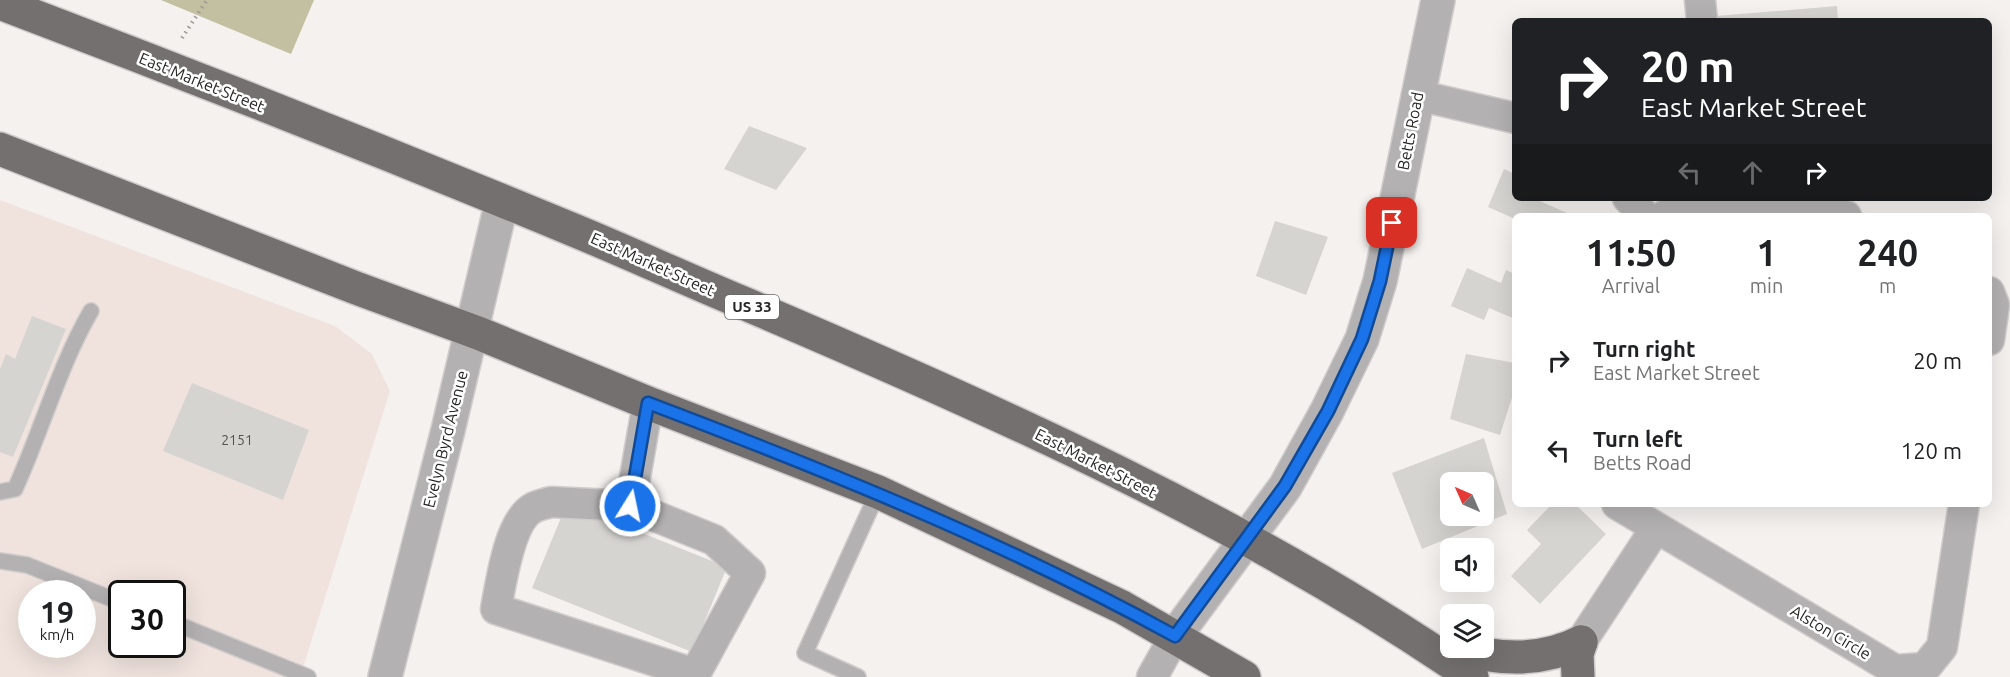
<!DOCTYPE html>
<html lang="en">
<head>
<meta charset="utf-8">
<style>
	body { margin:0; font-family:Ubuntu,sans-serif; background:#f6f6f6; color:#202124; height:100vh; display:flex; flex-direction:column; font-size:22px; white-space:nowrap }
	* { box-sizing:border-box; margin:0 }
	p { font-size:20px; color:#757577 }
	.icon { flex:none; width:33px; height:33px; fill:none; stroke:currentColor; stroke-width:2; stroke-linecap:round; stroke-linejoin:round }
	.map { position:relative; flex:1; overflow:hidden }
	.sheet { position:absolute; left:1512px; top:213px; width:480px; height:294px; display:flex; flex-direction:column; background:#fff; border-radius:9px; box-shadow:0 6px 24px #0002 }
	.sheet>* { flex:none }
	.banner { position:absolute; left:1512px; top:18px; width:480px; height:183px; border-radius:9px; box-shadow:0 6px 24px #0002; background:#202124; color:#fff; overflow:hidden }
	.needle { width:39px; rotate:315deg }
	.fabs { position:absolute; left:1440px; top:472px; display:grid; gap:12px }
	.fabs a { display:grid; place-items:center; width:54px; height:54px; border-radius:9px; background:#fff; box-shadow:0 6px 24px #0002; font-size:30px }
	.speed { position:absolute; left:18px; top:580px; display:flex; gap:12px; font-size:30px; font-weight:700; text-align:center }
	.speed>* { display:grid; place-content:center; width:78px; height:78px; border-radius:50%; background:#fff; box-shadow:0 6px 24px #0002; line-height:1 }
	.speed small { font-size:15px; font-weight:400 }
	.speed .limit { border:3px solid #111; border-radius:9px; background:#fff; color:#111 }
	.pin { position:absolute; display:grid; place-items:center; width:51px; height:51px; color:#fff; margin:-26px; border-radius:12px; box-shadow:0 3px 9px #0006 }
	.me { position:absolute; width:66px; margin:-33px; rotate:10deg; stroke-linejoin:round; filter:drop-shadow(0 0 4px #0008) }
	.turn { display:flex; align-items:center; gap:21px; height:126px; padding:0 30px; font-size:27px }
	.turn .icon { width:78px; height:78px; stroke-width:2.5 }
	.turn b { display:block; font-size:42px; line-height:51px }
	.lanes { display:flex; align-items:center; height:57px; padding:0 30px; background:#0003; justify-content:center; gap:30px; direction:ltr }
	.lanes .off { opacity:.35 }
	.eta { display:flex; justify-content:space-evenly; align-items:center; height:102px; text-align:center }
	.eta b { font-size:36px; font-weight:700; line-height:42px }
	ul { padding:0; list-style:none }
	li { display:flex; align-items:center; gap:18px; height:90px; padding:0 30px }
	li div { flex:1 }
	li b { display:block; font-size:22px }
	li em { font-style:normal }
	.map>svg:first-child { display:block }
</style>
</head>
<body>
<div class="map">
<svg width="2010" height="677" viewBox="0 0 2010 677">
	<rect width="100%" height="100%" fill="#f5f1ef"/>
	<path fill="#f0e3de" fill-rule="evenodd" d="M0,200L335,326L372,354L390,391L300,677H0ZM32,594H82V645H32ZM122,594H172V645H122Z"/>
	<polygon fill="#c2c0a0" points="161,0 314,0 291,54"/>
	<g fill="#d6d4d0" fill-rule="evenodd">
		<polygon points="1837,6 1838,21 1716,21 1716,16"/>
		<polygon points="749,126 807,148 776,190 724,169"/>
		<polygon points="1504,169 1515,174 1515,198 1533,198 1574,216 1515,216 1515,219 1488,207"/>
		<polygon points="1275,221 1328,237 1306,295 1256,276"/>
		<polygon points="1467,268 1501,283 1506,270 1515,274 1515,319 1489,308 1484,320 1451,306"/>
		<polygon points="32,316 66,329 13,457 0,452 0,369 6,354 15,359"/>
		<polygon points="1466,354 1515,363 1515,388 1500,435 1450,419"/>
		<polygon points="192,383 309,430 283,500 163,451"/>
		<path d="M1484,438L1507,514L1422,549L1392,473ZM1450,483H1484V516H1450Z"/>
		<polygon points="567,503 727,567 692,652 532,588"/>
		<polygon points="1552,504 1575,504 1606,534 1540,604 1511,576 1541,544 1527,530"/>
	</g>
	<g fill="none" stroke-linecap="round" stroke-linejoin="round">
		<g stroke="#d0cccb" stroke-width="18">
			<g id="service">
				<path d="M0,492L15,489C41,432 60,364 91,311"/>
				<polyline points="0,561 27,565 122,603"/>
				<polyline points="172,622 308,677"/>
				<polyline points="858,677 805,653 878,492"/>
			</g>
		</g>
		<g stroke="#d0cccb" stroke-width="33">
			<g id="minor">
				<polyline points="1700,0 1702,21"/>
				<polyline points="1417,95 1515,118"/>
				<polyline points="1628,198 1645,216"/>
				<polyline points="1664,216 1688,205 1724,198 1846,216"/>
				<polyline points="1989,292 1994,305 1989,340"/>
				<path d="M551,502L630,506L714,540L750,573L695,674L496,609C501,583 509,521 533,508C538,505 545,504 551,502Z"/>
				<polyline points="1617,504 1895,670 1925,668 1942,647 1964,504"/>
				<polyline points="630,506 648,403"/>
				<polyline points="1581,642 1656,528"/>
				<polyline points="1152,677 1175,636"/>
			</g>
		</g>
		<g stroke="#d0cccb" stroke-width="36">
			<g id="tertiary">
				<polyline points="1175,636 1285,487 1327,411 1362,339 1380,281 1438,0"/>
				<polyline points="385,677 448,430 502,201"/>
			</g>
		</g>
		<g stroke="#d0cccb" stroke-width="36">
			<g id="trunk">
				<path d="M0,3C193,76 385,152 576,231C634,255 690,281 748,305C997,411 1249,523 1472,677"/>
				<polyline points="0,149 356,288 478,333 648,403 878,492 1122,607 1244,677"/>
				<path d="M1453,648C1497,659 1539,663 1581,642"/>
				<polyline points="1578,677 1577,654 1581,642"/>
			</g>
		</g>
		<polyline stroke="#9c9998" stroke-width="4" stroke-dasharray="1.5 4.5" stroke-linecap="butt" points="182,38 207,0"/>
		<use href="#service" stroke="#b3b1b1" stroke-width="15"/>
		<use href="#minor" stroke="#b3b1b1" stroke-width="30"/>
		<use href="#tertiary" stroke="#b3b1b1" stroke-width="33"/>
		<use href="#trunk" stroke="#747070" stroke-width="33"/>
	</g>
	<g fill="none" stroke-linecap="round" stroke-linejoin="round">
		<g stroke="#114b97" stroke-width="15">
			<path id="route" d="M630,506L648,403C828,471 1006,543 1175,636L1285,486L1328,411L1362,339L1380,281L1392,223"/>
		</g>
		<use href="#route" stroke="#1a73e8" stroke-width="10"/>
	</g>
	<g text-anchor="middle" stroke-width="5" stroke-linejoin="round" paint-order="stroke">
		<g font-size="14" fill="#545250">
			<text x="237" y="445">2151</text>
		</g>
		<rect fill="#fff" stroke="#686766" stroke-width="1.5" x="725" y="295" width="54" height="24" rx="4.5"/>
		<g font-size="15" font-weight="bold" fill="#282625">
			<text x="752" y="312">US 33</text>
		</g>
		<g font-size="16" fill="#282625" stroke="#fff">
			<text transform="translate(202 82) rotate(22)" y="6">East Market Street</text>
			<text transform="translate(1410 131) rotate(-79)" y="6">Betts Road</text>
			<text transform="translate(653 264) rotate(24)" y="6">East Market Street</text>
			<text transform="translate(445 439) rotate(-76)" y="6">Evelyn Byrd Avenue</text>
			<text transform="translate(1096 463) rotate(27)" y="6">East Market Street</text>
			<text transform="translate(1831 632) rotate(31)" y="6">Alston Circle</text>
		</g>
	</g>
</svg>
<div class="fabs">
<a><svg class="needle" viewBox="-14 -14 28 28"><path d="M0-13l5 13h-10z" fill="#e53935"/><path d="M0 13l5-13h-10z" fill="#757577"/></svg></a>
<a><svg class="icon" aria-label="sound" viewBox="0 0 24 24"><path d="M4 9h4l5-4v14l-5-4H4zM17 9q2 3 0 6"/></svg></a>
<a><svg class="icon" aria-label="layers" viewBox="0 0 24 24"><path d="M12 4l9 5-9 5-9-5zM3 14l9 5 9-5"/></svg></a>
</div>
<div class="speed"><div>19<small>km/h</small></div><div class="limit">30</div></div>
<div class="pin" style="left:1392px;top:223px;background:#d93025"><svg class="icon" aria-label="arrive" viewBox="0 0 24 24"><path d="M6 21V4h12l-3 4 3 4H6"/></svg></div>
<svg class="me" style="left:630px;top:506px" viewBox="-20 -20 40 40"><circle r="17" fill="#1a73e8" stroke="#fff" stroke-width="3"/><path d="M0-11L8 9 0 5-8 9z" fill="#fff"/></svg>
<div class="banner">
<div class="turn"><svg class="icon" aria-label="right" viewBox="0 0 24 24"><path d="M7 20v-9h11M14 6l5 5-5 5"/></svg><div><b>20 m</b>East Market Street</div></div>
<div class="lanes"><svg class="icon off" aria-label="left" viewBox="0 0 24 24"><path d="M17 20v-9H6M10 6l-5 5 5 5"/></svg><svg class="icon off" aria-label="ahead" viewBox="0 0 24 24"><path d="M12 20V5M6 11l6-6 6 6"/></svg><svg class="icon" aria-label="right" viewBox="0 0 24 24"><path d="M7 20v-9h11M14 6l5 5-5 5"/></svg></div>
</div>
<section class="sheet">
<div class="eta">
<div><b>11:50</b><p>Arrival</p></div>
<div><b>1</b><p>min</p></div>
<div><b>240</b><p>m</p></div>
</div>
<ul>
<li><svg class="icon" aria-label="right" viewBox="0 0 24 24"><path d="M7 20v-9h11M14 6l5 5-5 5"/></svg><div><b>Turn right</b><p>East Market Street</p></div><em>20 m</em></li>
<li><svg class="icon" aria-label="left" viewBox="0 0 24 24"><path d="M17 20v-9H6M10 6l-5 5 5 5"/></svg><div><b>Turn left</b><p>Betts Road</p></div><em>120 m</em></li>
</ul>
</section>
</div>
</body>
</html>
